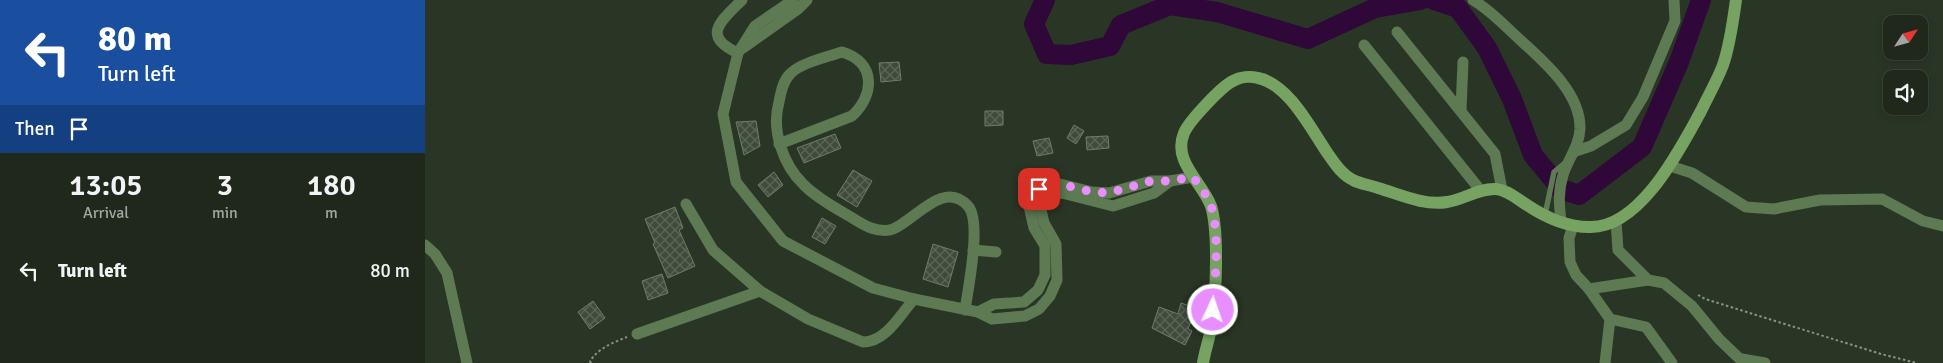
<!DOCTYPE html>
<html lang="en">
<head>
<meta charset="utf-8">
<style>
	body { margin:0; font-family:Signika,sans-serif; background:#2d3429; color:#f1f3f6; height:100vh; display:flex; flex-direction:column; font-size:19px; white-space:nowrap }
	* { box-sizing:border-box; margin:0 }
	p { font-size:16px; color:#a2a6a3 }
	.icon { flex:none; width:28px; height:28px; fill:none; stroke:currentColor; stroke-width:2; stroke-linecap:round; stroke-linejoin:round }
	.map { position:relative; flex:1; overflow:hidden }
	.details { display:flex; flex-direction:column; background:#20281c; width:425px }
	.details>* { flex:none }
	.hud { background:#1a4fa0; color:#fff; overflow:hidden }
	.needle { width:32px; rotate:54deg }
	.fabs { position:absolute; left:1458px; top:15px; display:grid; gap:10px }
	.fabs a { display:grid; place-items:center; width:45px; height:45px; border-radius:10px; background:#20281c; box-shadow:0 2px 8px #0003,0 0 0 1px #3d443b; font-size:25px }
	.pin { position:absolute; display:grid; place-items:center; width:42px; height:42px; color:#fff; margin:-21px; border-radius:10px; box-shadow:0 2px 8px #0006 }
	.me { position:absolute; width:55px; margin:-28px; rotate:3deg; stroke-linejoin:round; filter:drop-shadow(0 0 4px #0008) }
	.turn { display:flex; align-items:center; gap:18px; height:105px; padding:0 15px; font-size:22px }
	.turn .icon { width:65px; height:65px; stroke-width:2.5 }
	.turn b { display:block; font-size:35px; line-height:42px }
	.then { display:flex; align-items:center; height:48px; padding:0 15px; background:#0003; gap:10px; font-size:19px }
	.eta { display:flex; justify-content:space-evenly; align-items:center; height:85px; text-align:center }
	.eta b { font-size:30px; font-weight:600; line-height:35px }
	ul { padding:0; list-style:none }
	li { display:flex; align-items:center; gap:15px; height:65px; padding:0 15px }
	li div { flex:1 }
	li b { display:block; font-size:19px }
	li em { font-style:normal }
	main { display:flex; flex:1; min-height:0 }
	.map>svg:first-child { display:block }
</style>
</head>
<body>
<main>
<section class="details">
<div class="hud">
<div class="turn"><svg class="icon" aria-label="left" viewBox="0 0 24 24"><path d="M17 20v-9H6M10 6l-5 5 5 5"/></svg><div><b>80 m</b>Turn left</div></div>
<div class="then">Then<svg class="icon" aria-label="arrive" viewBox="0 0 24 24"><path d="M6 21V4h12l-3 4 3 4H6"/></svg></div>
</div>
<div class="eta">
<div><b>13:05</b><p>Arrival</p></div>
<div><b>3</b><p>min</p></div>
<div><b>180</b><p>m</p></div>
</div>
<ul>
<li><svg class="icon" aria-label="left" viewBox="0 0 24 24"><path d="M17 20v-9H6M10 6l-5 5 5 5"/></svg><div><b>Turn left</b></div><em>80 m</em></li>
</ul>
</section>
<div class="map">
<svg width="1518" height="363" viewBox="0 0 1518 363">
	<defs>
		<pattern id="building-cross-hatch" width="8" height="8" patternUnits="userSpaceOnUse" patternTransform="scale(1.25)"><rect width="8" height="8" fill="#404c3b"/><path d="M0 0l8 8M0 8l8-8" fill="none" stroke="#5c6657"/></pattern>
	</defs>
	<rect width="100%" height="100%" fill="#2a3625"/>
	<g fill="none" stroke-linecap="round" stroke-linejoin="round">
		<g stroke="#2f0738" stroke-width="20">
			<polyline points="620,0 609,24 622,54 646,55 685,46 696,25 745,5 792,12 883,39 950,8 996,0"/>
			<polyline points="1009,0 1033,8 1062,48 1087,99 1108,155 1136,189 1154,195 1217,147 1254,62 1276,0"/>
		</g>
	</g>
	<g fill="url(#building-cross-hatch)" stroke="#6e7c69">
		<polygon points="474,62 476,80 456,82 454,63"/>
		<polygon points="560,111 578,111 578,125 560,126"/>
		<polygon points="331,121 335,146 319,155 311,122"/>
		<polygon points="649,125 659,131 651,144 642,138"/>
		<polygon points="410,134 416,148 379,163 372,148"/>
		<polygon points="683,136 684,148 662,150 661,137"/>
		<polygon points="624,138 628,153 612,156 608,141"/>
		<polygon points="428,170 447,181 432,207 412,195"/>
		<polygon points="349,172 358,185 343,197 333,185"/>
		<polygon points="250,207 258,228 254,230 270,266 243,278 228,244 230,243 220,219"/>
		<polygon points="397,218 411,226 400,244 387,237"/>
		<polygon points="508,244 533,252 523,287 498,279"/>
		<polygon points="237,274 243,293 223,300 217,281"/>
		<polygon points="168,301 180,318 165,329 153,312"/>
		<polygon points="756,303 771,308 763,329 767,331 760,345 727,328 734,307 753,314"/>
	</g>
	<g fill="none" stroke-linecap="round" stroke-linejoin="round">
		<g stroke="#889284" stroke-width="2" stroke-dasharray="2.5 2.5" stroke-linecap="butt">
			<polyline points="1273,295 1280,299 1456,354 1492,363"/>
			<path d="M166,363L165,361C174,348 187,343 202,337"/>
		</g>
		<polyline stroke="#5e7a52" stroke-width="5.5" points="1120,215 1129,172 1141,162"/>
		<g stroke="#5e7a52" stroke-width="11">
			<polyline points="368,0 330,26 313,53 298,114 311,182 358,241 448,288 489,299 553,312 567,319 600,316 614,309 625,296 632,280 631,244 619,223 616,210 622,197 637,193 688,206 729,193 745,181"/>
			<path d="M1048,0C1065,10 1078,24 1092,37C1117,60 1156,92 1155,129C1154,147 1143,159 1138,175C1133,191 1134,205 1136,221"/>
			<polyline points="972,32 1070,154 1077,190"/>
			<polyline points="939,45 1056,191"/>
			<polyline points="318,48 373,9 382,0"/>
			<path d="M313,53C275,36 297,20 317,0"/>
			<polyline points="1036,110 1038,62"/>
			<path d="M354,144L427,116C450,95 451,62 417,52C402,57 375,63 365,74C358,81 356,92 354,102C346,130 358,165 379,185C390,196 405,205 419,213C428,218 437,225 446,228C452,230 461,232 468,229C490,220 519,179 543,206C557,221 543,289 540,310"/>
			<polyline points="1151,151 1166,146 1201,125 1218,97 1250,21 1249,0"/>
			<polyline points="1245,166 1267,173 1321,207 1349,209 1395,200 1457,199 1498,221 1518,226"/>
			<path d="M261,204L288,250L335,291L383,319L438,342C461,342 475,315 489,299"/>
			<polyline points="1191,221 1193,250 1223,280"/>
			<polyline points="1148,226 1144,238 1145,262 1151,275 1164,289 1185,319 1180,363"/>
			<polyline points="0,245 10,254 22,273 42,363"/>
			<polyline points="548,250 571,252"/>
			<polyline points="1164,289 1223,280 1239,283 1267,306 1294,339 1319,363"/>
			<polyline points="553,312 569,304 599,302 613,290 620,275 620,246 609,228 604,206 614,189 635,184 667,192 684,193 726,181 745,181 768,177"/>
			<polyline points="1185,319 1221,327 1247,363"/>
			<polyline points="212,334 335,291"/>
			<polyline points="1317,359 1340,363"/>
		</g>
		<path stroke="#76a361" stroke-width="12" d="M778,363C780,350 785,337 787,323C791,296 794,232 786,206C777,182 747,161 759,133C764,121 797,86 808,81C815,77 825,76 833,78C863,84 885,127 901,151C908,161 916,174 928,180C935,184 945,185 953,188C974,194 999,206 1022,202C1038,200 1054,188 1071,189C1083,190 1092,199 1102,205C1120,217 1143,227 1164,227C1215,229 1255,149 1276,111C1283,96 1292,81 1298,65C1305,45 1308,21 1311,0"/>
	</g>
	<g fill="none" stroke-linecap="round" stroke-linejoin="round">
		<path stroke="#e88eff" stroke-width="9" stroke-dasharray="0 16.2" d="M614,189L635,184L667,192L684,193L726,181H745L768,177C775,186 782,195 786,206C795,234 790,281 788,310"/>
	</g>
</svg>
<div class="fabs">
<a><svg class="needle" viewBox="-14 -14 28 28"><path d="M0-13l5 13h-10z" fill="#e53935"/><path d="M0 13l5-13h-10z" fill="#a2a6a3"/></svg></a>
<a><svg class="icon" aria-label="sound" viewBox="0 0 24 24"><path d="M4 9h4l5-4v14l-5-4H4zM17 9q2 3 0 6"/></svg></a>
</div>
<div class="pin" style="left:614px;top:189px;background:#d93025"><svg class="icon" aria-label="arrive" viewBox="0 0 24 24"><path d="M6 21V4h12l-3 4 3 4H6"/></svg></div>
<svg class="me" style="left:788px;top:310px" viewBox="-20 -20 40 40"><circle r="17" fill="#e88eff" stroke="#fff" stroke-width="3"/><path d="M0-11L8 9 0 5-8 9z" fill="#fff"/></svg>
</div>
</main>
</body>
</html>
